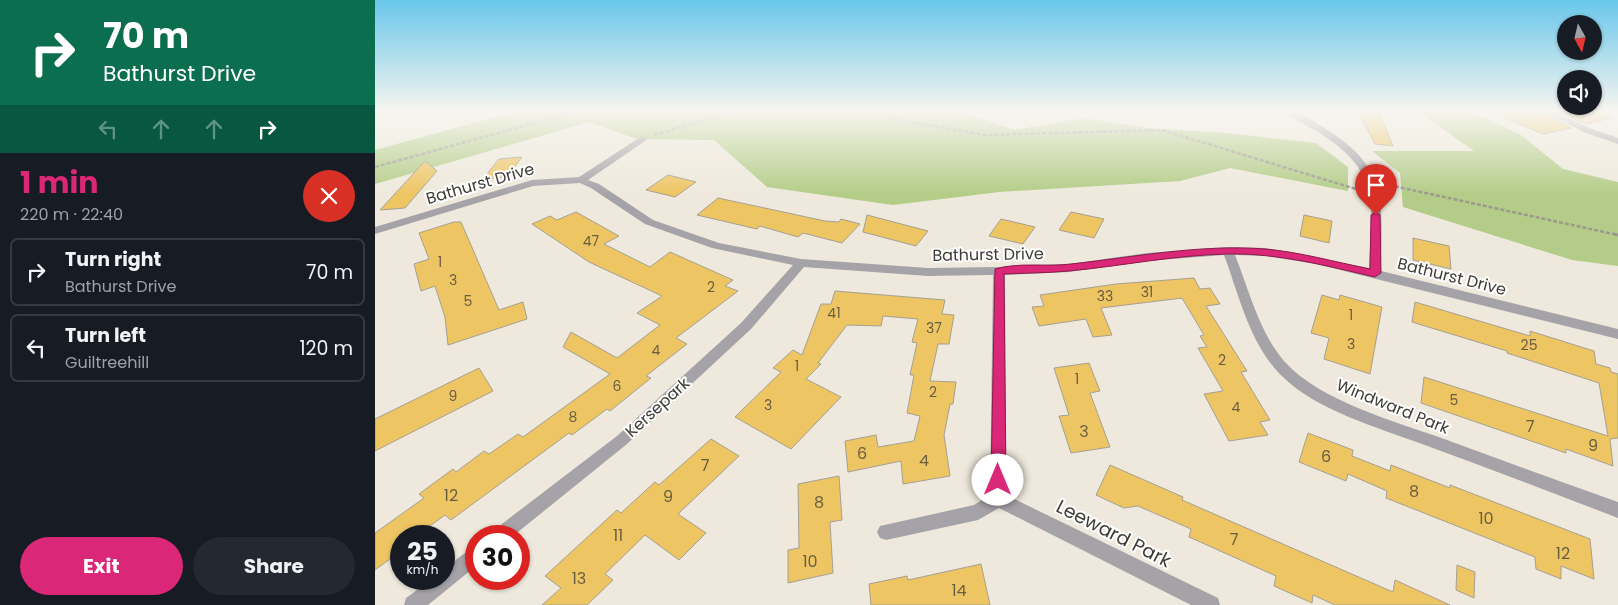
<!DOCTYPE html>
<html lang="en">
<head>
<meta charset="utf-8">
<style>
	body { margin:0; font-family:Poppins,sans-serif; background:#242831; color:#f1f3f6; height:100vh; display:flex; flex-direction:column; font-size:19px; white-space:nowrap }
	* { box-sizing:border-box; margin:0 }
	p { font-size:16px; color:#9ea1a6 }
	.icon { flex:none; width:28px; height:28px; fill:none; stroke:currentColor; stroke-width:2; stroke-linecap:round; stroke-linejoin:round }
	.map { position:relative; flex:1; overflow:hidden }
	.side { display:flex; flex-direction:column; background:#171b24; width:375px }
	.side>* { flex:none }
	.hud { background:#0b6e4f; color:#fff; overflow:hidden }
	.needle { width:32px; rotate:172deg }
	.fabs { position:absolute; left:1182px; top:15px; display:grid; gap:10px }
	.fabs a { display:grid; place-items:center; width:45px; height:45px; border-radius:50%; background:#171b24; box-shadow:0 1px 4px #0004; font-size:25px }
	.speed { position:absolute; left:15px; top:525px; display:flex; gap:10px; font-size:25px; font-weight:700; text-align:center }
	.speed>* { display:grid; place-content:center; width:65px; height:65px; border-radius:50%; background:#171b24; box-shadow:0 1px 4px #0004; line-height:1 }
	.speed small { font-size:12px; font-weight:400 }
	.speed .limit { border:8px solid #d22; background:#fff; color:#111 }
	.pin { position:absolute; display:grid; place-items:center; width:42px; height:42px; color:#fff; margin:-51px -21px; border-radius:50% 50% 50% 0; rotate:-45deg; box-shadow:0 0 5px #0007 }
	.pin .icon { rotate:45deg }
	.me { position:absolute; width:55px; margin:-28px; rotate:0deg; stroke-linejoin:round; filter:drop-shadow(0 0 4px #0008) }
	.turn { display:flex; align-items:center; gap:18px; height:105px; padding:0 20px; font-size:22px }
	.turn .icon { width:65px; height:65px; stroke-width:2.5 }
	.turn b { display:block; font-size:35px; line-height:42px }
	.lanes { display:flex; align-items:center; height:48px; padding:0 20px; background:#0003; justify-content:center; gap:25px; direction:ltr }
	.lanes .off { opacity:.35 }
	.round { display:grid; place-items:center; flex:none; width:52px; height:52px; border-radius:26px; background:#242831 }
	.overview { display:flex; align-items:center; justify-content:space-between; height:85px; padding:0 20px }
	h1 { font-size:30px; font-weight:700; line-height:38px; color:#db2777 }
	.primary-button { display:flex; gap:10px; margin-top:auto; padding:10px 20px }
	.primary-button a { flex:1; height:58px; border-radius:30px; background:#db2777; color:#fff; font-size:20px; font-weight:700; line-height:58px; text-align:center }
	.primary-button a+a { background:#242831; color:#f1f3f6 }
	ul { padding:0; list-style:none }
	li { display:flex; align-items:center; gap:15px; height:68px; margin:0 10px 8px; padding:0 10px; border:2px solid #363941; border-radius:8px }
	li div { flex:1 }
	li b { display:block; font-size:19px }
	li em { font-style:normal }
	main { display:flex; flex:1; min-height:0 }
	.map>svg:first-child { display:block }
</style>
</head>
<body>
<main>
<section class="side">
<div class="hud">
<div class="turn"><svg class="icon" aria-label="right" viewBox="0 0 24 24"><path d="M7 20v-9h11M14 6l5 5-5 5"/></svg><div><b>70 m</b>Bathurst Drive</div></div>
<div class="lanes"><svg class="icon off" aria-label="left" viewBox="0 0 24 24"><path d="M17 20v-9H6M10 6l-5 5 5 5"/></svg><svg class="icon off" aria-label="ahead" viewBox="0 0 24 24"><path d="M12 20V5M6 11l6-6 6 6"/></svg><svg class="icon off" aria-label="ahead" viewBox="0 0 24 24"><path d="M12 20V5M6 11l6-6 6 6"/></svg><svg class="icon" aria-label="right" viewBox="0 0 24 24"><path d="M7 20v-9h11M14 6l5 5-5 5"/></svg></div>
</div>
<div class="overview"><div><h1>1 min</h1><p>220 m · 22:40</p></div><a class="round" style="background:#d93025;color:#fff"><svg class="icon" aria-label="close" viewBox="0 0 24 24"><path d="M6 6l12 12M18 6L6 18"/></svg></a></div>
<ul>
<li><svg class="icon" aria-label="right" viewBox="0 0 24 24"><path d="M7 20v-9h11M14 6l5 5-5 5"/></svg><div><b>Turn right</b><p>Bathurst Drive</p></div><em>70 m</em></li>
<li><svg class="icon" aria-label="left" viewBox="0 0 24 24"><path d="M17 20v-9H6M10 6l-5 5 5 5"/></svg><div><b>Turn left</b><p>Guiltreehill</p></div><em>120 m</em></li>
</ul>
<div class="primary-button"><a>Exit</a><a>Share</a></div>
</section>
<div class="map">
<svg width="1243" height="605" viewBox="0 0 1243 605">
	<rect width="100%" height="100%" fill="#eee9dc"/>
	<g fill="#b3cc87">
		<polygon points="142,111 584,111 640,130 709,118 772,128 851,133 941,143 973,167 973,191 855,168 805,181 624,192 518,205 392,187 339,140 262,139 214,122 0,184 0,150"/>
		<polygon points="1043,111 1096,111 1146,135 1188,169 1243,182 1243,266 1197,260 1028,207 1025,173 997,151 1099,151"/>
	</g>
	<g fill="#eec563" stroke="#a5a094">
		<polygon points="1115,111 1165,111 1196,128 1168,134"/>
		<polygon points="1181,111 1236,111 1237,118 1211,124"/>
		<polygon points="983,112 1005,114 1018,146 1000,144"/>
		<polygon points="147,157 132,177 108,179 124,159"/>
		<polygon points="50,161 62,171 30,208 5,210"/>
		<polygon points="293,175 321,182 300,197 271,190"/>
		<polygon points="343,198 450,221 464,222 466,219 485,224 467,243 428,233 423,237 385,226 382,229 322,215"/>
		<polygon points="201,212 244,236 229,244 275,267 295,252 358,280 350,286 363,291 301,338 312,344 271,376 276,378 235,411 232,409 197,435 194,433 76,520 70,515 41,536 26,536 26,551 0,570 0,533 49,498 44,494 78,469 81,472 109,451 114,454 143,434 148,437 235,374 188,347 196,332 242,358 285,325 262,313 287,296 214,262 157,224 175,216 182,220"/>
		<polygon points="696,212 729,219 719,238 684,230"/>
		<polygon points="492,215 553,231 541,246 488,232"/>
		<polygon points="929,215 957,221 954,243 925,236"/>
		<polygon points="626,219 660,227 648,244 614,236"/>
		<polygon points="79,222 86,222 124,310 148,302 152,319 73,345 70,317 60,286 46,291 39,264 54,259 44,233"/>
		<polygon points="1038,238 1074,246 1076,269 1038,260"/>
		<polygon points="819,278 825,289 835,288 845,304 831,306 872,371 866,372 895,420 885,422 893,435 854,441 829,394 848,391 823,348 832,347 825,336 829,335 807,298 726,308 737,335 718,337 711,319 664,326 657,307 669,306 665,295 741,284"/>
		<polygon points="460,291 570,300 567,314 579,315 574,344 563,344 555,381 581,382 578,404 575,404 569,435 575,476 528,484 526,461 473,472 470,441 501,435 503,447 539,441 545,416 532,413 539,375 535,375 542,343 537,342 543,319 508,316 506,326 472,325 443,363 446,364 431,379 466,397 416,449 360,417 406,372 398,368 418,350 427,355 446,304 456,304"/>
		<polygon points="947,295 964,300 965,295 1007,307 995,374 949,359 954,338 936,333"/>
		<polygon points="1040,302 1155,336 1155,331 1219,351 1221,364 1235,368 1236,372 1243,374 1243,438 1235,439 1238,466 1191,449 1191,453 1046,403 1049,377 1233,436 1224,383 1132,353 1132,351 1037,322"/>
		<polygon points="714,363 725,391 715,393 735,447 696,453 684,416 694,415 679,368"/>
		<polygon points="104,368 118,391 0,451 0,419"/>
		<polygon points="933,433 978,450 977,456 1015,471 1016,465 1075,488 1075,485 1215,539 1219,579 1186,566 1186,579 1161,569 1160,557 1011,498 1012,491 973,474 971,481 924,462"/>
		<polygon points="336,439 364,456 303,514 331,533 304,560 270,535 230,574 238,580 212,605 167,605 186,588 170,576 242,510 246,513 280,482 284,485"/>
		<polygon points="735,465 808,497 807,500 1018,592 1020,580 1075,605 960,605 938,595 937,603 899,586 901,576 814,537 816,529 763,506 749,508 721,495"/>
		<polygon points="464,476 467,520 455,522 458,573 413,583 413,550 424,548 423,484"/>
		<polygon points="606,564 615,605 496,605 494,584 532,576 533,580"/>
		<polygon points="1082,565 1100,572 1099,598 1081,590"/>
	</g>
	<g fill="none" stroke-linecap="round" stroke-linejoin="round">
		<g stroke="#9c998f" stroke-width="2.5" stroke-dasharray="4 2" stroke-linecap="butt">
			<polyline points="496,111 519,119 609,135 787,130 981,189"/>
			<polyline points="279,135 360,111"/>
			<polyline points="0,167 203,111"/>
			<polyline points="1014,185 1243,235"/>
		</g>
		<polyline stroke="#9c998f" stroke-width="3" stroke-dasharray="5 2.5" stroke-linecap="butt" points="1239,234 1243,235"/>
		<g fill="#a5a3a8" fill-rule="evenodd">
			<path d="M910,111C925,110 938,121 951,129C1016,170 1006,202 1006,271L1243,329V339L941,264L891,256L860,255C874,290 884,332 909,361C944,401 1022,422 1072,440C1129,461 1186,482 1243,502V518C1178,493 1113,468 1047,444C1004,428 941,410 908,377C875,346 864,295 849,255L772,261L694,272L630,275L631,495L843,598L845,605H816L624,508L603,520L511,540L505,538L502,532L505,526L599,505L615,495L618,275L553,276L429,267L376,329L252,444L138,536H116L119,530L242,436L366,323L418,265L337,248L270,224L216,188L205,183L158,186L0,234V227L157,180L204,177L267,136L272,139L270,141L213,180L224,184L278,220L344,243L426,259L553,268L624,267L694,264L772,253L853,247L891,248L994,268C996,208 1008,177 952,138C939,128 921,122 910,111Z"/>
			<polygon points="1167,111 1177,111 1217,129 1243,138 1243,144 1211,133"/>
			<polygon points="101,547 101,566 53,605 29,605 31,598 57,579 69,579 69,569 95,549"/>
		</g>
	</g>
	<linearGradient id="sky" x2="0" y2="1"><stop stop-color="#69c7eb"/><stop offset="0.57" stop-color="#f7f5ef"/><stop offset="1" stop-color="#f7f5ef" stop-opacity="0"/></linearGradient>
	<rect width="1243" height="195" fill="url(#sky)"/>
	<path fill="#db2777" stroke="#8e194d" d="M1001,212L1005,215L1006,273L1000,277C952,266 903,253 853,254C800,255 747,266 694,271C672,273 650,273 629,274L631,480L629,485L623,486L618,485L616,480L620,269C644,262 671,267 696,264C760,257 825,244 890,249C925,252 960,262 995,269L996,215Z"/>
	<g text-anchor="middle" stroke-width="4" stroke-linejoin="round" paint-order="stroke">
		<g font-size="14" fill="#6a5e42">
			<text x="216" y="246">47</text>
			<text x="65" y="267">1</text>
			<text x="78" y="285">3</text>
			<text x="336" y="292">2</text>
			<text x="772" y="297">31</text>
			<text x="730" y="301">33</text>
			<text x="93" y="306">5</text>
			<text x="459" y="318">41</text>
			<text x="976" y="320">1</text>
			<text x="559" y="333">37</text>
			<text x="976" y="349">3</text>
			<text x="1154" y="350">25</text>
			<text x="281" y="355">4</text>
			<text x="847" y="365">2</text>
			<text x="422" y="371">1</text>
			<text x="702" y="384">1</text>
			<text x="242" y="391">6</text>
			<text x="558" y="397">2</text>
			<text x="78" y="401">9</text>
			<text x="1079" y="405">5</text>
			<text x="393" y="410">3</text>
			<text x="861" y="412">4</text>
			<text x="198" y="422">8</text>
		</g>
		<g font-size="16" fill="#3e3c37" stroke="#fff">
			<text transform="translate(105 183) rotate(-16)" y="6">Bathurst Drive</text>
			<text transform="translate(613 254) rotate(-1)" y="6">Bathurst Drive</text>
			<text transform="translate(1077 276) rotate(14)" y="6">Bathurst Drive</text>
			<text transform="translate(1018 406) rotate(22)" y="6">Windward Park</text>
			<text transform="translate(282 407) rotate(-42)" y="6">Kersepark</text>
		</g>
		<g font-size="16" fill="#6a5e42">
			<text x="1155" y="432">7</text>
			<text x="709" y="437">3</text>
			<text x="1218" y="451">9</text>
			<text x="487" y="459">6</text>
			<text x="951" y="462">6</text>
			<text x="549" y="466">4</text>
			<text x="330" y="471">7</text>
			<text x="1039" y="497">8</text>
			<text x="76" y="501">12</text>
			<text x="293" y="502">9</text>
			<text x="444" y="508">8</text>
			<text x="1111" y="524">10</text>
			<text x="243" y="541">11</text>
			<text x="859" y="545">7</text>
			<text x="1188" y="559">12</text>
			<text x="435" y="567">10</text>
			<text x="204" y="584">13</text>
			<text x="584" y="596">14</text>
		</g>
		<g font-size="19" fill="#3e3c37" stroke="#fff">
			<text transform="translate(739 533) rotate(27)" y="7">Leeward Park</text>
		</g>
	</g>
</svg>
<div class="fabs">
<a><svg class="needle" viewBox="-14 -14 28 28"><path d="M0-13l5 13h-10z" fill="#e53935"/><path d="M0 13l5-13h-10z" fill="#9ea1a6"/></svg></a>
<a><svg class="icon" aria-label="sound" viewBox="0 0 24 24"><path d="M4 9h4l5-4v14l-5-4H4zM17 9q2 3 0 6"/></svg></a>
</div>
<div class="speed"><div>25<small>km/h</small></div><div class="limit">30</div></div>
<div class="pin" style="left:1001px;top:215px;background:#d93025"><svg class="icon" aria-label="arrive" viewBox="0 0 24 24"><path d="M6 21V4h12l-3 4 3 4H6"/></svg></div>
<svg class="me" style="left:623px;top:480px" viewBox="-20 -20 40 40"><circle r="19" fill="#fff"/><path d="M0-13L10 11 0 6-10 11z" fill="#db2777"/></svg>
</div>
</main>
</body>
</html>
